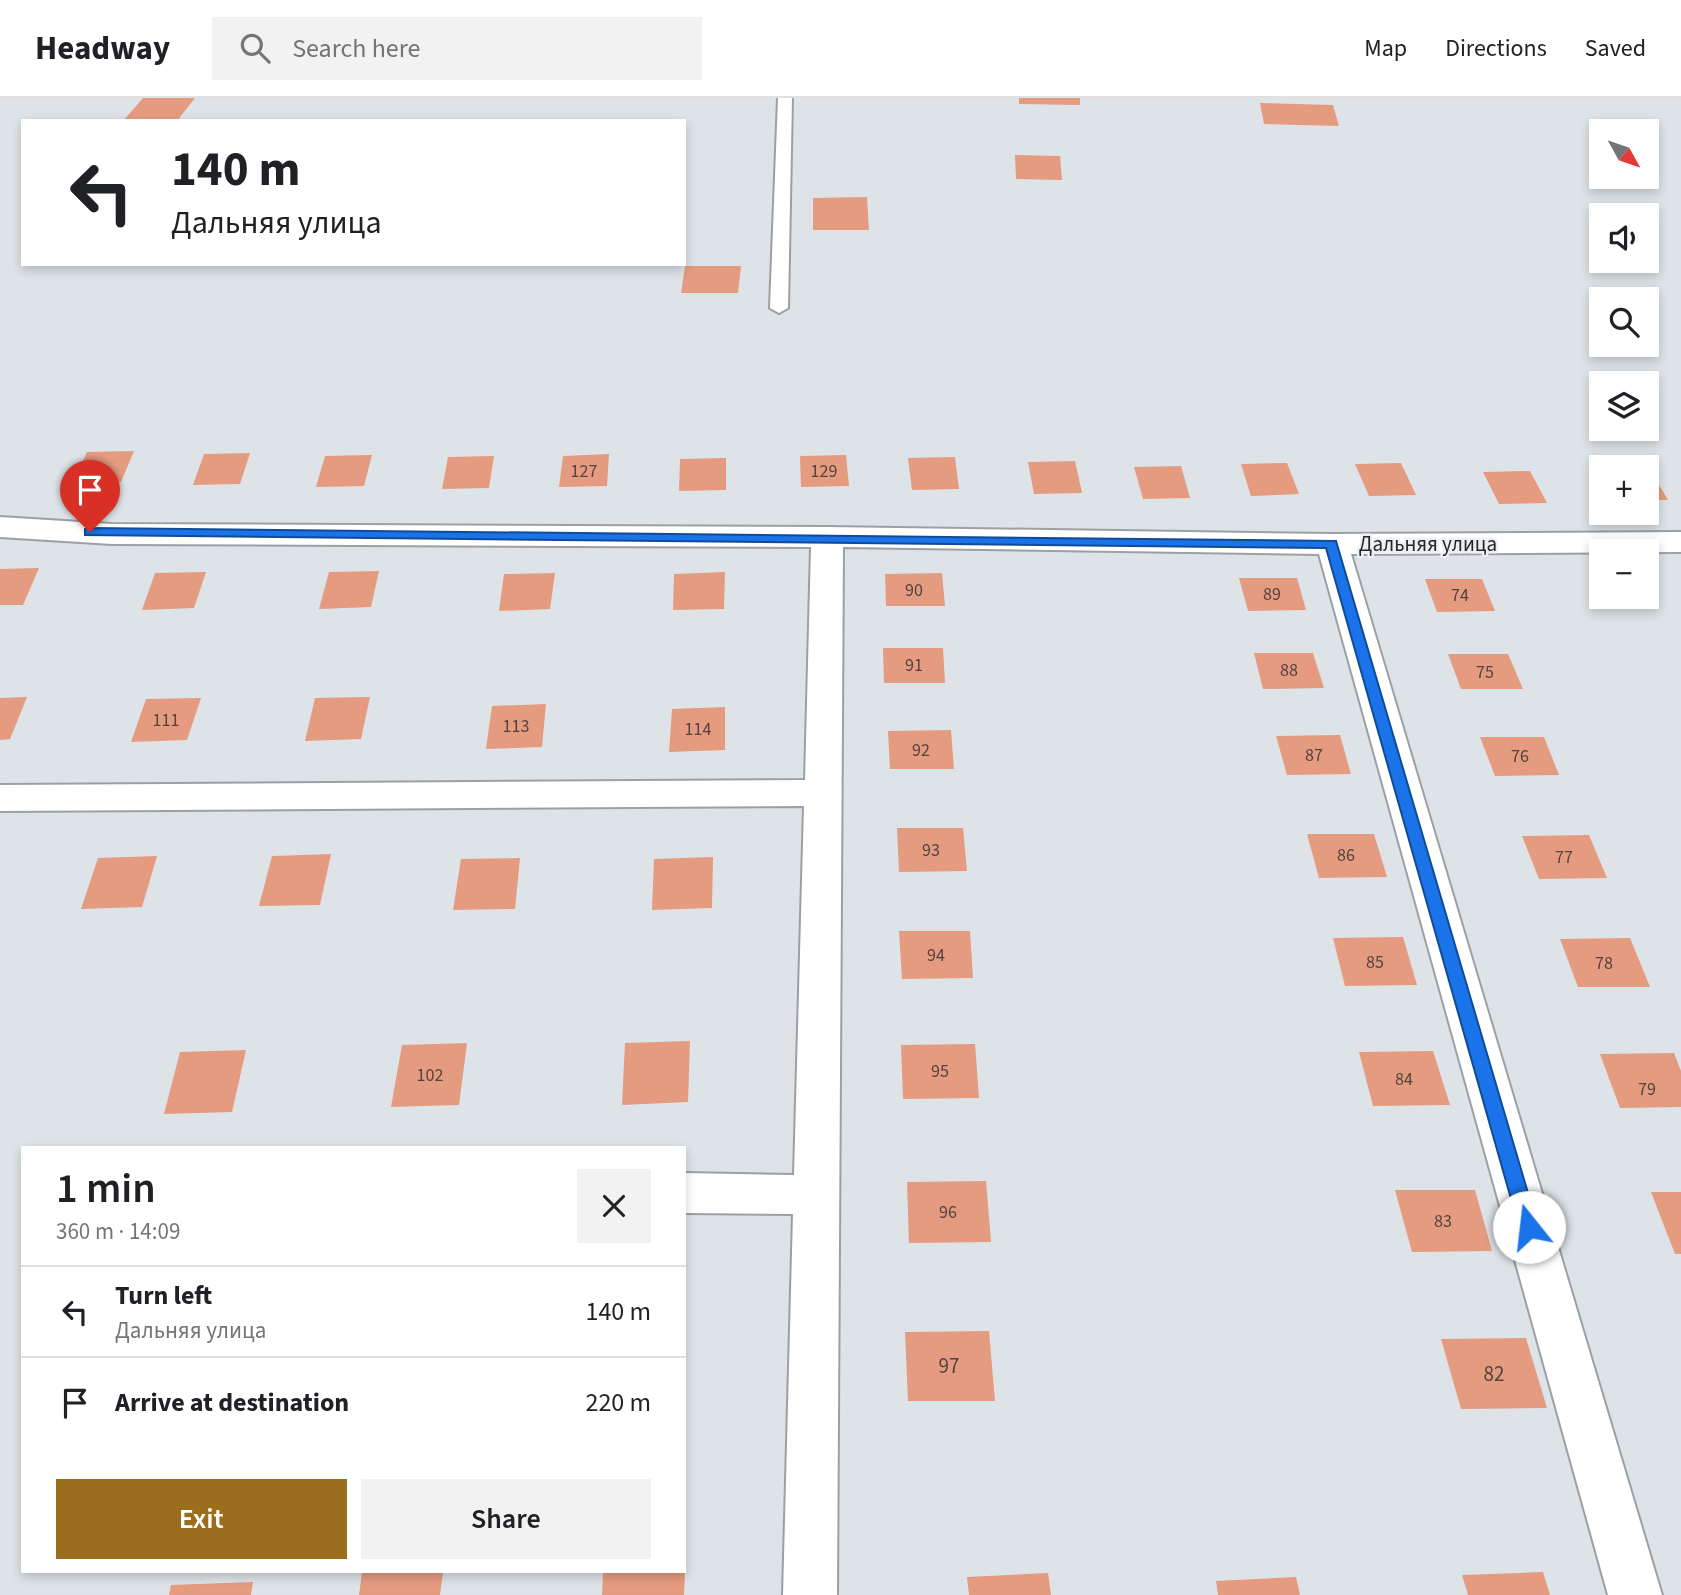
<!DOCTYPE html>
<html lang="en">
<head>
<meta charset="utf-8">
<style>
	body { margin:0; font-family:"Source Sans 3",sans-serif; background:#f2f2f2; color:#202124; height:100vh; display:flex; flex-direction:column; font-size:26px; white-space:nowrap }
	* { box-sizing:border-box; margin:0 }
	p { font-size:23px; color:#757577 }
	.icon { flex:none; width:38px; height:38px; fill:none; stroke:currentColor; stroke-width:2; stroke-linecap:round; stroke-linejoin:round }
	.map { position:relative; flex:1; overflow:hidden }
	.panel { position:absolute; left:21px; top:1048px; width:665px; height:427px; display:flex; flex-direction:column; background:#fff; border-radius:0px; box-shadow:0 4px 10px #0003 }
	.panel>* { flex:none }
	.top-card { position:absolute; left:21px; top:21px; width:665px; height:147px; border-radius:0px; box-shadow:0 4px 10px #0003; background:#fff; color:#202124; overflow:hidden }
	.needle { width:46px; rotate:130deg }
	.buttons { position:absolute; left:1589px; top:21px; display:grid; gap:14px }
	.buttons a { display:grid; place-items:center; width:70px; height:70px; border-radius:0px; background:#fff; box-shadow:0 4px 10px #0003; font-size:35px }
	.pin { position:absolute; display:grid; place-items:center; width:60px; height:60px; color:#fff; margin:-72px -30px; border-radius:50% 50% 50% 0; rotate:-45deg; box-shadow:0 0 7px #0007 }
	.pin .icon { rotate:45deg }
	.me { position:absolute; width:77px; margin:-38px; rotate:344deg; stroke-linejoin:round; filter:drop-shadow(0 0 5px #0008) }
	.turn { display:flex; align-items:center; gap:24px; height:147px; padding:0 35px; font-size:32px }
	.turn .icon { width:91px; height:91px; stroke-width:2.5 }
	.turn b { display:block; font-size:49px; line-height:60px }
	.round { display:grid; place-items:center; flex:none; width:74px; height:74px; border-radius:0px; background:#f2f2f2 }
	.headline { display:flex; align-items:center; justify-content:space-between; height:119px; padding:0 35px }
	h1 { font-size:42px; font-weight:600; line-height:52px }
	.primary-button { display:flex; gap:14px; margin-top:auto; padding:14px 35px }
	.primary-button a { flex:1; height:80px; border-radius:0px; background:#9a6e1d; color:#fff; font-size:28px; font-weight:600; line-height:80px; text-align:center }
	.primary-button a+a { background:#f2f2f2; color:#202124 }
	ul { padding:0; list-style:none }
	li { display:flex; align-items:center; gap:21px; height:91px; padding:0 35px; border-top:2px solid #e0e0e0 }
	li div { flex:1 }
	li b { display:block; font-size:26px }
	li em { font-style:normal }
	header { display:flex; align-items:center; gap:42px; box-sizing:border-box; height:98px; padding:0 35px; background:#fff; border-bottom:2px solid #e0e0e0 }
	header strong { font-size:33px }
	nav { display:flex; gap:38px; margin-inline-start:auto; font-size:24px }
	.search { width:490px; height:63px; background:#f2f2f2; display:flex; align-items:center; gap:18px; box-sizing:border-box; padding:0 24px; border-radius:0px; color:#757577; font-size:26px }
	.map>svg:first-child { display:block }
</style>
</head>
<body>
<header>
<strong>Headway</strong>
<div class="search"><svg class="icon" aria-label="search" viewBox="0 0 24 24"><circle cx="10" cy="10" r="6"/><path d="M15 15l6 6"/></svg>Search here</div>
<nav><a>Map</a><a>Directions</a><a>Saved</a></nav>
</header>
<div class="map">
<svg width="1681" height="1497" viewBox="0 0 1681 1497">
	<rect width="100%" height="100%" fill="#dee3e7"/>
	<g fill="#e59b80">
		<polygon points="143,0 195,0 177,23 123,23"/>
		<polygon points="1019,0 1080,0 1080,7 1019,6"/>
		<polygon points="1260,5 1333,7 1339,28 1264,26"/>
		<polygon points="1015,57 1060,58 1062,82 1016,81"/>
		<polygon points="867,99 869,132 813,132 813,100"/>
		<polygon points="685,168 741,168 738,195 681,195"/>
		<polygon points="134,353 121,384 73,385 87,354"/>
		<polygon points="250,355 240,386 193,387 204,356"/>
		<polygon points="609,356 607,388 559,389 563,358"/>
		<polygon points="372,357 364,388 316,389 325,358"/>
		<polygon points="846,357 849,388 801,389 800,358"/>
		<polygon points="494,358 489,390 442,391 448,359"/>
		<polygon points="955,359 959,391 912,392 908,360"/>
		<polygon points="726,360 726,392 679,393 680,361"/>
		<polygon points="1075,363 1082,395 1034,396 1028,364"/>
		<polygon points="1287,365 1299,396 1251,398 1241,366"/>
		<polygon points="1401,365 1416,397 1369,398 1355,366"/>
		<polygon points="1181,368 1190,400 1143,401 1134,369"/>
		<polygon points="1647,370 1649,370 1668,402 1647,402"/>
		<polygon points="1530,373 1547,405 1499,406 1483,374"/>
		<polygon points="39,470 23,507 0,507 0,471"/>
		<polygon points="379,473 371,509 319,511 329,474"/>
		<polygon points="206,474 194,510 142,512 155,475"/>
		<polygon points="725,474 724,511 673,512 674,476"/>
		<polygon points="555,475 550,511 499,513 504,476"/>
		<polygon points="942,475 945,508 886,508 885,476"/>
		<polygon points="1239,480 1297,480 1306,512 1248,513"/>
		<polygon points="1425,481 1482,481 1495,513 1437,514"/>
		<polygon points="883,550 943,550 945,585 884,585"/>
		<polygon points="1254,555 1313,555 1324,590 1263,591"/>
		<polygon points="1448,556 1508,556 1523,591 1461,591"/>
		<polygon points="27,599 10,641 0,642 0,600"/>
		<polygon points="370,599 361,641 305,643 315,600"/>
		<polygon points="201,600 187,642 131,644 146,601"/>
		<polygon points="546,606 542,649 486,651 492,608"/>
		<polygon points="725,609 725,652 669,654 672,611"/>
		<polygon points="951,632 954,671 890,671 888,633"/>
		<polygon points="1340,637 1351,676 1287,677 1276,638"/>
		<polygon points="1480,639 1544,639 1559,677 1495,678"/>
		<polygon points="897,730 963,730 967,773 899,774"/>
		<polygon points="1307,736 1374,736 1387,779 1319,780"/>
		<polygon points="1589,737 1607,780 1539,781 1522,738"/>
		<polygon points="331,756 320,807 259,808 272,758"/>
		<polygon points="157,758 142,809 81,811 98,760"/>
		<polygon points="713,759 712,810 652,812 654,761"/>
		<polygon points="520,760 515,811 453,812 461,761"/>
		<polygon points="899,833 970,833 973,880 902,881"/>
		<polygon points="1403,839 1417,887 1345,888 1333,840"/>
		<polygon points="1630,840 1650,889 1578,889 1560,841"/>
		<polygon points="690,943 688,1004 622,1007 625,945"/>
		<polygon points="467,945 459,1007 391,1009 402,947"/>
		<polygon points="975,946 979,1000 903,1001 901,947"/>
		<polygon points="246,952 232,1014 164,1016 180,954"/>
		<polygon points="1433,953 1450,1007 1373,1008 1359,954"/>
		<polygon points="1674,955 1681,973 1681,1009 1620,1010 1600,956"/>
		<polygon points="986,1083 991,1144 909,1145 907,1084"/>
		<polygon points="1395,1092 1475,1092 1492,1153 1412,1154"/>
		<polygon points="1651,1094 1681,1094 1681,1156 1675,1156"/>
		<polygon points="989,1233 995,1303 908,1303 905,1234"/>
		<polygon points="1526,1240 1547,1310 1461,1311 1441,1241"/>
		<polygon points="362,1474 443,1474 440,1497 359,1497"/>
		<polygon points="603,1474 685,1474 684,1497 602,1497"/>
		<polygon points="1543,1474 1550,1497 1468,1497 1462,1477"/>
		<polygon points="1048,1475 1051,1497 969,1497 967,1479"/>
		<polygon points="1296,1479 1300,1497 1218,1497 1216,1483"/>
		<polygon points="253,1484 251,1497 169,1497 171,1487"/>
	</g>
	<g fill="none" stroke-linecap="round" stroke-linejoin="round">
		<g stroke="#9ca0a4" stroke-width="4">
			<polygon id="lane" points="778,0 792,0 788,210 779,215 770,210"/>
		</g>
		<g stroke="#9ca0a4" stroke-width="4">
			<polygon id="street" points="0,419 112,426 827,429 1332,436 1681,434 1681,454 1351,456 1662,1497 1608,1497 1319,456 843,449 837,1497 783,1497 793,1116 684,1115 684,1075 794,1077 804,708 0,713 0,687 805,682 811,449 112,446 0,439"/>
		</g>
		<use href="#lane" fill="#fff" fill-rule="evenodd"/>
		<use href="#street" fill="#fff" fill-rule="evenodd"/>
	</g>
	<polygon fill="#1a73e8" stroke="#114b97" stroke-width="2" points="90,430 1336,443 1538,1129 1535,1135 1529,1138 1522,1135 1519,1129 1326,450 85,437 85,431"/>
	<g text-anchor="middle" stroke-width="5" stroke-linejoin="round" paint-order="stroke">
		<g font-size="18" fill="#54433d">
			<text x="584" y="379">127</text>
			<text x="824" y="379">129</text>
			<text x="914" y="498">90</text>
			<text x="1272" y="502">89</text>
			<text x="1460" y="503">74</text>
			<text x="914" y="573">91</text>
			<text x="1289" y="578">88</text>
			<text x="1485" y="580">75</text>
			<text x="166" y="628">111</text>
			<text x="516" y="634">113</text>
			<text x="698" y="637">114</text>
			<text x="921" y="658">92</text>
			<text x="1314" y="663">87</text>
			<text x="1520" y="664">76</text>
			<text x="931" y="758">93</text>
			<text x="1346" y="763">86</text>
			<text x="1564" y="765">77</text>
			<text x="936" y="863">94</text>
			<text x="1375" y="870">85</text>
			<text x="1604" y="871">78</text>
			<text x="940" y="979">95</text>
			<text x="430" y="983">102</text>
			<text x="1404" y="987">84</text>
			<text x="1647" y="997">79</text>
			<text x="948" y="1120">96</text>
			<text x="1443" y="1129">83</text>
		</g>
		<g font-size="21" fill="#242627" stroke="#ecf0f5">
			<text x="1428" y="453">Дальняя улица</text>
		</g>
		<g font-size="21" fill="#54433d">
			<text x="949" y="1275">97</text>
			<text x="1494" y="1283">82</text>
		</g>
	</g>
</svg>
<div class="buttons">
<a><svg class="needle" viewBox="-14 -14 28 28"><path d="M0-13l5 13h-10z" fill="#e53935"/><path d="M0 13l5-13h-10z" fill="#757577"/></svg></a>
<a><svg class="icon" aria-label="sound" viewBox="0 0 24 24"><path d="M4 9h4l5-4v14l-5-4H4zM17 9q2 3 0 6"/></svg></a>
<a><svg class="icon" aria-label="search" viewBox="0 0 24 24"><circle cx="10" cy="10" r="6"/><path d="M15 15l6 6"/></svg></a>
<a><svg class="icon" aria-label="layers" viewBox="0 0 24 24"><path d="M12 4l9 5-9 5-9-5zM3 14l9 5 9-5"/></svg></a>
<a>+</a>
<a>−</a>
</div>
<div class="pin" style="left:90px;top:434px;background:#d93025"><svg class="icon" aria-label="arrive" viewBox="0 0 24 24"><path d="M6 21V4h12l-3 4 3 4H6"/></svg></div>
<svg class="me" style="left:1529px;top:1129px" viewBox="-20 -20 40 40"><circle r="19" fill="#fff"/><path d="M0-13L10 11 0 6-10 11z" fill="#1a73e8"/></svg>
<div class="top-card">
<div class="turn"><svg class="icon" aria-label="left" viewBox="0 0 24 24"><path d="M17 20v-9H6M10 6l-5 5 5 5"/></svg><div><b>140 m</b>Дальняя улица</div></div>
</div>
<section class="panel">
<div class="headline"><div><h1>1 min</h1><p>360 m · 14:09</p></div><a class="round"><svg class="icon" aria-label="close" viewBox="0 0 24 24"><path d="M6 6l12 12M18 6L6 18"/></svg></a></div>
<ul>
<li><svg class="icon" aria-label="left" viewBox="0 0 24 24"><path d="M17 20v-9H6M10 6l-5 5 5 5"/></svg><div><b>Turn left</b><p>Дальняя улица</p></div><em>140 m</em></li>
<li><svg class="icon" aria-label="arrive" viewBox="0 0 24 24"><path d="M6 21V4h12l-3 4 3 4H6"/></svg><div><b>Arrive at destination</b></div><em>220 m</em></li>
</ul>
<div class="primary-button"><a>Exit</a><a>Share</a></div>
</section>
</div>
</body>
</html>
